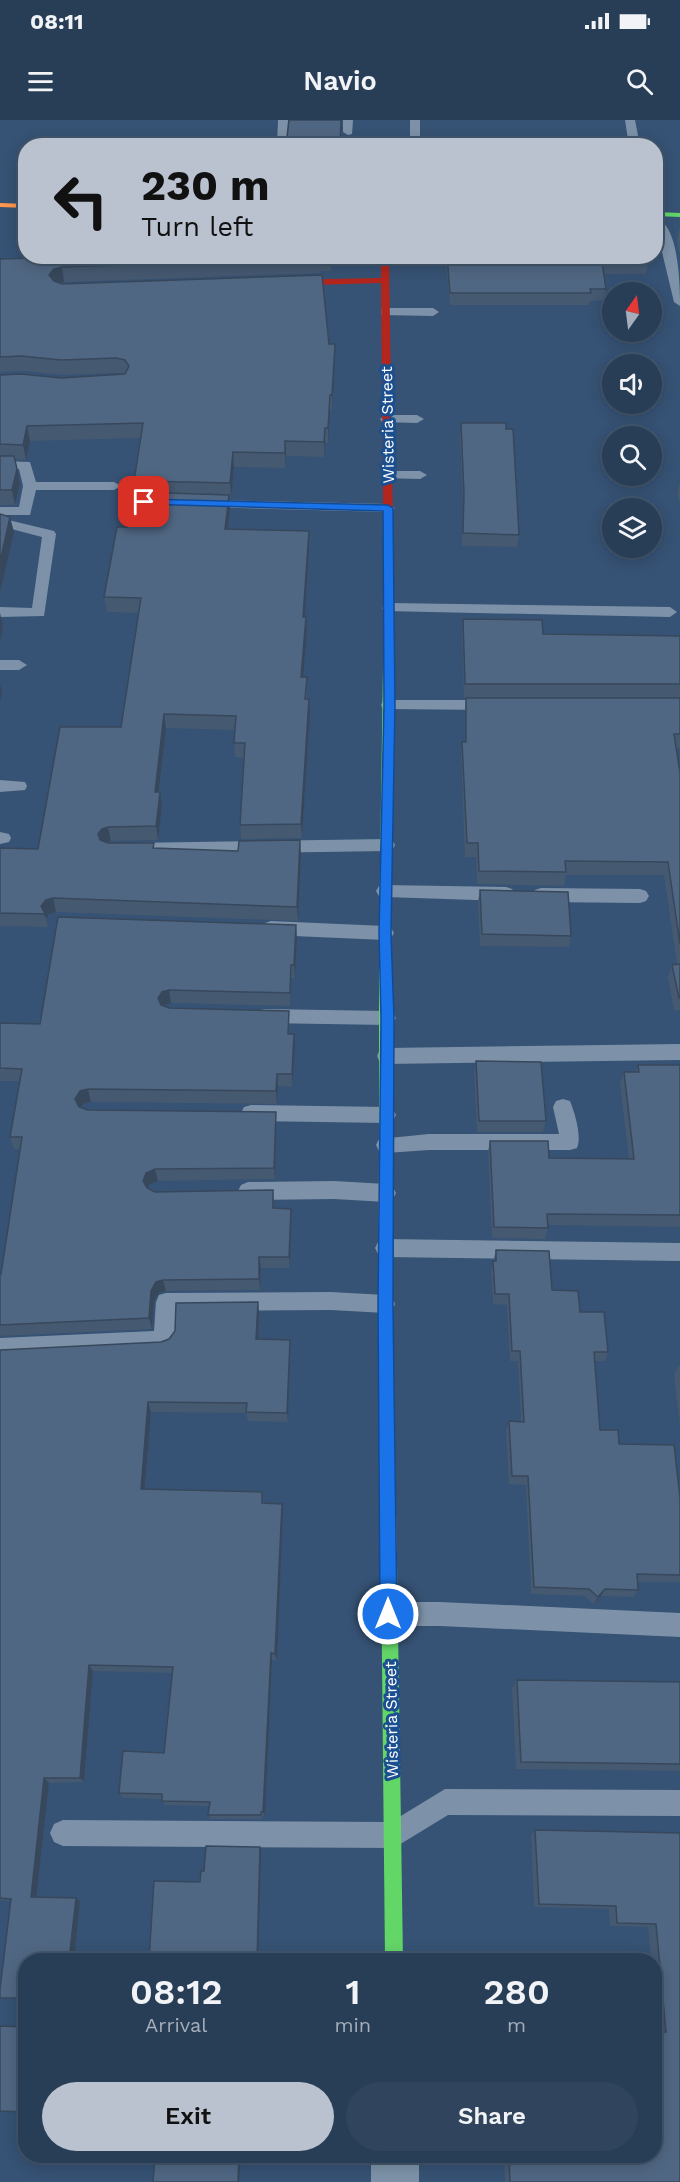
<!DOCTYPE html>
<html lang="en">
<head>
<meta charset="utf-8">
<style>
	body { margin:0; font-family:"Work Sans",sans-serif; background:#30455d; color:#f1f3f6; height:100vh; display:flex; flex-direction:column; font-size:22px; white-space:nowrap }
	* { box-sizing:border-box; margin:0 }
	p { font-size:20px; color:#a5aeba }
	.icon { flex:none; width:33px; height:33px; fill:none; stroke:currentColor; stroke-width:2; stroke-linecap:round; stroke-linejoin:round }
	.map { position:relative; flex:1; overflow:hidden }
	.drawer { position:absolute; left:18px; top:1833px; width:644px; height:210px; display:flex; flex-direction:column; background:#283e57; border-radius:24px; box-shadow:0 3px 15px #0003,0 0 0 2px #44576d }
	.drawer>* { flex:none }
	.guide { position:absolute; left:18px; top:18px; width:645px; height:126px; border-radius:24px; box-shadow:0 3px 15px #0003,0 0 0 2px #44576d; background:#b9c2ce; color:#111; overflow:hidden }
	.needle { width:39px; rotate:14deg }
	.buttons { position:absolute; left:602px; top:162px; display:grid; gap:12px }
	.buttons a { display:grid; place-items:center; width:60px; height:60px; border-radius:50%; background:#283e57; box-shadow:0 3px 15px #0003,0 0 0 2px #44576d; font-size:30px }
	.pin { position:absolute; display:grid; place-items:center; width:51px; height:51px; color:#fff; margin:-26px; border-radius:12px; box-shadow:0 3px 9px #0006 }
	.me { position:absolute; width:66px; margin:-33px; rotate:0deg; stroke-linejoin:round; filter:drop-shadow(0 0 4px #0008) }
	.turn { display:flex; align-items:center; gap:21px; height:126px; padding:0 24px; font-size:27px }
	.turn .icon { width:78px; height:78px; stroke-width:2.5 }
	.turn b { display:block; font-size:42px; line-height:51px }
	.eta { display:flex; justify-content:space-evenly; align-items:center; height:102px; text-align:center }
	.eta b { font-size:36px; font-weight:600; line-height:42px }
	.cta { display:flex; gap:12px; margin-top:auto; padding:12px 24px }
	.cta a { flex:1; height:69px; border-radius:36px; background:#b9c2ce; color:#111; font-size:24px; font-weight:600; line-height:69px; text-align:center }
	.cta a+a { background:#30455d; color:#f1f3f6 }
	.status { display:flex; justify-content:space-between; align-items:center; height:42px; padding:0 30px; background:#283e57; direction:ltr }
	.status svg { height:16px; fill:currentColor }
	header { display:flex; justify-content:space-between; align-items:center; height:78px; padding:0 24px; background:#283e57; font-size:27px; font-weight:600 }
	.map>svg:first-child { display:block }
</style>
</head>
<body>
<div class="status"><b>08:11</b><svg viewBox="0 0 49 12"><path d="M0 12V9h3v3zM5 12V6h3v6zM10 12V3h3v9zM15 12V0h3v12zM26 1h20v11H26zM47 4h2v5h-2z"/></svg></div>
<header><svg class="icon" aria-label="menu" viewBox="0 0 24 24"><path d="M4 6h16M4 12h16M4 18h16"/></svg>Navio<svg class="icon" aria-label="search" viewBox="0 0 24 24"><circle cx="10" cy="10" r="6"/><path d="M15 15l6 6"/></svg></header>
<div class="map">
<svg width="680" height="2062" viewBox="0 0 680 2062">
	<rect width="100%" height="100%" fill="#365274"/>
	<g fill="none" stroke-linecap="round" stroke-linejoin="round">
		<g fill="#7d92a8" fill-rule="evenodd">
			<polygon points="278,0 288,0 287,26 277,26"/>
			<polygon points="343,0 353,0 352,14 348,15 343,12"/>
			<rect x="410" y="0" width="10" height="26"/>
			<polygon points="625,0 635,0 640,26 629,26"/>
			<polygon points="442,20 446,21 447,26 437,26 438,21"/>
			<path d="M656,98C679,105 680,165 680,186L674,182L656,107Z"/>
			<polygon points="385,188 433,188 439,192 433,196 381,195 381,189"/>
			<polygon points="387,295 417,295 424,299 417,303 382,302 380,299"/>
			<polygon points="0,341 30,342 36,362 114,362 121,366 114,370 36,370 30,395 0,395 0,387 19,387 23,366 19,349 0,349"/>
			<polygon points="387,351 420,351 427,355 420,359 382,358 380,355"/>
			<polygon points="205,380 388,384 395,388 388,392 200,387 198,384"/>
			<polygon points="0,398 54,411 56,414 44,496 0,497 0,487 32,488 42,417 0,406"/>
			<polygon points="389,483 670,487 677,492 670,497 384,491 382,488"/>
			<polygon points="0,540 19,540 27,545 19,550 0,550"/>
			<polygon points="389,580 491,580 497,581 499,585 497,589 491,590 383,589 381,585 383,581"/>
			<polygon points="0,660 25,662 27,666 25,670 0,672"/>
			<polygon points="0,712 9,714 11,718 9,722 0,724"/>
			<polygon points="387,719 393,721 395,725 393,729 387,731 131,735 125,733 123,729 125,725 131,723"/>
			<polygon points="385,765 506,767 512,769 515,774 512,779 506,781 385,777 379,776 376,771 379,766"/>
			<polygon points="541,768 640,769 646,771 649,776 646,781 640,783 541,782 535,780 532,775 535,770"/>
			<polygon points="271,801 385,806 391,808 394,813 391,818 385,820 271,815 265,813 262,808 265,803"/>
			<polygon points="264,889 387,891 393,893 396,898 393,903 387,905 264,903 258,901 255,896 258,891"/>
			<polygon points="680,924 680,940 386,944 379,941 377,936 379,931 386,928"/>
			<path d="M563,979L570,981C575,993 582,1017 577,1028L570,1030H429L386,1033L379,1031L376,1025L379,1019L429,1014H559L553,987L556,981Z"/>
			<polygon points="251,985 386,987 393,989 396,995 393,1001 386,1003 251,1001 244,999 241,993 244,987"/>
			<polygon points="334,1061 386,1064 393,1067 396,1073 393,1079 386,1082 334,1079 248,1080 241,1077 238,1071 241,1065 248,1062"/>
			<polygon points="385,1119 680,1123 680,1141 385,1137 378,1134 375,1128 378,1122"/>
			<polygon points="331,1172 385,1175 392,1177 395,1184 392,1191 385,1193 331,1190 176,1191 175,1220 171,1227 164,1230 0,1238 0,1218 154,1211 156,1182 159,1175 166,1173"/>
			<polygon points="389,1482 440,1482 680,1493 680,1517 440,1506 389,1506 381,1502 377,1494 381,1486"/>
			<polygon points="445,1669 680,1670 680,1696 448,1695 394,1728 63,1726 54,1722 50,1713 54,1704 63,1700 391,1702"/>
		</g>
		<rect fill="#7d92a8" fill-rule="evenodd" x="371" y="2036" width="48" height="26"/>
		<g fill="#63d668" fill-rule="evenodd">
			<polygon points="656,92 680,93 680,97 656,96"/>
			<polygon points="389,477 394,480 391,813 393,1037 391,1041 381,1041 379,1037 379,813 384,480"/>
			<polygon points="389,1434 395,1436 397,1442 403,1840 385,1840 381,1442 383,1436"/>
		</g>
		<g fill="#ff974d" fill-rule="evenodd">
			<polygon points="0,83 26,84 26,88 0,87"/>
			<polygon points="386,1031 391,1033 393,1037 392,1184 397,1442 395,1448 389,1450 383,1448 381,1442 378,1184 379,1037 381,1033"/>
		</g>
		<polygon fill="#b3261e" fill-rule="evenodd" points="381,136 389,136 394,480 389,483 384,480 381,163 279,166 275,163 279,160 381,158"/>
	</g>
	<g fill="#455971">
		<polygon points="679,110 680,110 680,135 677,122"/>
		<polygon points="33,136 335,136 331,137 331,151 321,151 321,153 64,162 60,163 329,224 335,224 332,290 330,290 328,323 325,323 324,337 286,336 285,348 234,347 231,378 229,378 230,390 228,409 309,426 305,497 306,497 307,512 303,557 307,557 307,579 310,593 302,718 241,719 240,705 244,638 235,637 234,623 235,610 166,608 159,672 160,672 162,686 158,720 111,721 106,722 155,728 301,735 298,801 56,792 49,794 46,799 48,807 0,806 0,728 38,729 121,607 139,493 107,492 104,477 127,407 140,318 30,321 26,340 15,339 20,364 15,385 0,385 0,255 61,258 124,254 118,253 63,255 24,251 0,252 0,139 33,138"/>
		<polygon points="445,136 647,136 648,142 646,154 604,154 606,169 604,180 590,181 589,185 450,185"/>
		<polygon points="461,303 519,415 517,427 462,426 463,385 460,315"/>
		<polygon points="680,362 680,384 677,374"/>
		<polygon points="463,499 543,514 680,516 680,578 464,578 462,513"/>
		<polygon points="466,578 680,578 680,628 676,628 680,653 680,890 674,890 668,857 672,845 677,844 664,755 566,755 564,766 477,764 476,737 465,737 461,635 462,622 465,622 465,592"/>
		<polygon points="480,770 571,816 569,827 480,826 478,781"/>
		<polygon points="297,819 295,858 291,858 290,886 171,883 164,885 163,886 169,888 289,891 289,914 295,927 292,967 278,966 277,984 91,982 83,984 81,988 88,990 276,1004 275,1059 158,1061 149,1065 148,1068 155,1072 273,1070 274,1088 291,1100 290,1148 261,1148 260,1170 166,1171 158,1173 154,1182 152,1209 0,1216 0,1154 1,1154 20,1029 14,1029 10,1017 20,961 0,961 0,903 40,904"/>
		<polygon points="476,941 546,1001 543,1012 477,1012 474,952"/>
		<polygon points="638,945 680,945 680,1107 547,1105 548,1108 545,1119 492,1118 488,1032 490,1021 549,1038 629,1039 620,964 624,952 636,952"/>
		<polygon points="496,1130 552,1170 580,1192 608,1232 605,1241 594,1241 600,1310 619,1324 680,1378 680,1462 637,1462 638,1470 634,1477 601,1476 593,1484 585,1476 531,1474 526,1365 509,1364 506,1310 509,1301 521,1302 518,1241 510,1241 507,1185 493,1184 491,1151"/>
		<polygon points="259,1193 258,1219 290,1220 290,1230 288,1302 248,1301 246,1293 151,1292 145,1369 264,1381 263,1383 283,1392 277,1540 272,1540 265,1696 262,1696 262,1699 211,1699 208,1695 209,1686 165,1685 162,1681 162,1679 123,1678 119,1673 164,1633 172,1553 93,1551 84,1662 49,1663 36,1777 76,1778 80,1781 74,1840 26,1840 26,1879 0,1878 11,1781 0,1780 0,1230 161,1222"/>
		<polygon points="679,1245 680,1245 680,1305 674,1255"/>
		<polygon points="517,1560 680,1562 680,1651 516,1649 512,1568"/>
		<polygon points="535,1710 680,1713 680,2062 505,2062 504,2036 654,2036 658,1912 654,1869 654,1840 651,1840 648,1807 610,1806 609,1789 534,1787 531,1715"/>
	</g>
	<g fill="#38485c">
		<polygon points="62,147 64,162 56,164 49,155 54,149"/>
		<polygon points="335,224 335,239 332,290 332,275"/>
		<polygon points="330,275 330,290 328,323 328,308"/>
		<polygon points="27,306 30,321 26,340 23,325"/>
		<polygon points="325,308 325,323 324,337 324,322"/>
		<polygon points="285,321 286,336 285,348"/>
		<polygon points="233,332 234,347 231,378 230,363"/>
		<polygon points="17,349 20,364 15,385 12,370"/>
		<polygon points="142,361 144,376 135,381 133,366"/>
		<polygon points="229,375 230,390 226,424 225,409"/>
		<polygon points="10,397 14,412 0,472 0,442"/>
		<polygon points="309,411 309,426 304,512 303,497"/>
		<polygon points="0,493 3,506 0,522"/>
		<polygon points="306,497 307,512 302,571 301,557"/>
		<polygon points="0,564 2,572 0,582"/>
		<polygon points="309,579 310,593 302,718 301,704"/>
		<polygon points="164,594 166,608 157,686 155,672"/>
		<polygon points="160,672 162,686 158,720 156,706"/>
		<polygon points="108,707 111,721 104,723 101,728 98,714 102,709"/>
		<polygon points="300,720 301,735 298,801 297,787"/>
		<polygon points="53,778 56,792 49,794 46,799 41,786 46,780"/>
		<polygon points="296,805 297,819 295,858 294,845"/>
		<polygon points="169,870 171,883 164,885 160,891 158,878 162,872"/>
		<polygon points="294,914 295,927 292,967 292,954"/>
		<polygon points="277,954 278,966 277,984 276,971"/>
		<polygon points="88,969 91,982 83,984 79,991 75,979 80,971"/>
		<polygon points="276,992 276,1004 275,1059 274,1048"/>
		<polygon points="155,1049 158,1061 149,1065 146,1073 143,1061 146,1053"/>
		<polygon points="291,1089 291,1100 290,1148 289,1137"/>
		<polygon points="259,1137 261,1148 260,1170 259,1159"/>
		<polygon points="163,1160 166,1171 158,1173 154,1182 152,1209 149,1198 151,1171 156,1162"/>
		<polygon points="258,1182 259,1193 258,1229 256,1219"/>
		<polygon points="290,1220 290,1230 288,1302 287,1293"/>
		<polygon points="148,1282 151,1292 144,1378 141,1369"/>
		<polygon points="282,1384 283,1392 277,1540 275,1534"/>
		<polygon points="605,1469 601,1476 593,1484 598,1477"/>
		<polygon points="271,1533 272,1540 265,1696 263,1692"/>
		<polygon points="89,1545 93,1551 84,1662 80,1658"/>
		<polygon points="44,1658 49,1663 36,1780 31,1777"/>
		<polygon points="260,1727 261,1729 258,1840 257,1840"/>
		<polygon points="76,1778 80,1781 74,1840 69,1840"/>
		<polygon points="239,2036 241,2036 239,2062 238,2062"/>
	</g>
	<g fill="#506783" stroke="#38485c" stroke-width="1.5">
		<polygon points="289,0 341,0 340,26 286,26"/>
		<polygon points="33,136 328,136 321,137 321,139 62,147 54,149 49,155 54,161 62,164 322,155 329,224 335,224 332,275 330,275 328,308 325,308 324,322 285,321 285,333 233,332 230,363 142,361 133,366 137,372 229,375 225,409 309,411 303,497 306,497 301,557 307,557 305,579 309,579 301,704 240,705 245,623 234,623 236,596 164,594 155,672 160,672 156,706 108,707 102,709 98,714 100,720 108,723 154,723 153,728 238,731 239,721 300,720 297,787 53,778 46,780 41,786 45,794 0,793 0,728 38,729 60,607 121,607 141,478 104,477 117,407 127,407 143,303 27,306 23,325 0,324 0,255 21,254 61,258 125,254 129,246 125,240 116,238 61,240 21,236 0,237 0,139 33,138"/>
		<polygon points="447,136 647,136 648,142 602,142 606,169 590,169 591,173 450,173"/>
		<polygon points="461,303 506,303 506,309 513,309 519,415 463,413 464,373"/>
		<polygon points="0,336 14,336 17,349 12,370 0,370"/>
		<polygon points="0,394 10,397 0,442"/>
		<polygon points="463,499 542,500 543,514 680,516 680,564 465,564"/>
		<polygon points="466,578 680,578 680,614 674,614 680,653 680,824 668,742 565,741 566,752 479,751 478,723 467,723 462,622 466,622"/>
		<polygon points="480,770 568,772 571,816 482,814"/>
		<polygon points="58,797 296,805 294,845 291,845 290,873 169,870 162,872 158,878 161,885 169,888 289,891 288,914 294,914 292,954 277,954 276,971 88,969 80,971 75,979 79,987 88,990 276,992 274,1048 155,1049 146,1053 143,1061 147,1068 155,1072 273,1070 273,1088 291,1089 289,1137 259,1137 259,1159 163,1160 156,1162 151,1171 149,1198 0,1205 0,1154 1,1154 22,1017 10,1017 22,949 0,948 0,903 40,904"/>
		<polygon points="680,844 680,878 679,878 672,845"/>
		<polygon points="476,941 541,942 546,1001 479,1001"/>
		<polygon points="638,945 680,945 680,1095 547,1094 548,1108 494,1107 490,1021 548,1021 549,1038 634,1039 624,952 639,952"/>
		<polygon points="496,1130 549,1131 552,1170 578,1171 580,1192 604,1192 608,1232 594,1232 600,1310 618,1310 619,1324 674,1325 680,1378 680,1455 637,1454 638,1470 605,1469 598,1477 589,1469 534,1467 528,1356 512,1356 509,1301 524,1302 520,1231 512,1231 509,1174 495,1174 493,1141 496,1141"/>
		<polygon points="258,1182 256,1219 290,1220 287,1293 246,1292 247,1283 148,1282 141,1369 262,1372 262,1383 282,1384 275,1534 271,1533 263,1692 261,1692 261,1695 208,1695 210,1682 162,1681 162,1674 119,1673 123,1631 164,1633 173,1547 89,1545 80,1658 44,1658 31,1777 76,1778 69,1840 26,1840 26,1878 0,1878 0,1869 11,1779 0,1778 0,1230 161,1222 169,1219 175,1211 176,1183"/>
		<polygon points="517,1560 680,1562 680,1644 521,1642"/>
		<polygon points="535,1710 680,1713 680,2062 510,2062 509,2036 654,2036 654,1912 666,1912 656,1804 617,1803 616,1786 539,1784"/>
		<polygon points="206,1726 260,1727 257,1840 149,1840 154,1761 200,1762 201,1751 204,1751"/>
		<polygon points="0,1906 26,1907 26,1992 0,1991"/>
		<polygon points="155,2036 239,2036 238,2062 153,2062"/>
	</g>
	<polygon fill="#1a73e8" stroke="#114b97" stroke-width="1.5" points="144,379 388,385 393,388 395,585 391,813 394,898 393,1184 397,1494 394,1500 388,1503 383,1500 380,1494 378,1184 381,898 379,813 384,585 383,391 141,384 141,380"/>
	<g text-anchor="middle" stroke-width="6" stroke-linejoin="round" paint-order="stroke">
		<g font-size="16" fill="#fff" stroke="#1b4f8f">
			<text transform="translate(387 305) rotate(-91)" y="6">Wisteria Street</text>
			<text transform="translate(391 1600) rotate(-91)" y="6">Wisteria Street</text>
		</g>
	</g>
</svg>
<div class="buttons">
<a><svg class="needle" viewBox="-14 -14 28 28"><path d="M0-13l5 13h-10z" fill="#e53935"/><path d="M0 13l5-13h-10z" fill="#a5aeba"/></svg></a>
<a><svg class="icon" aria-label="sound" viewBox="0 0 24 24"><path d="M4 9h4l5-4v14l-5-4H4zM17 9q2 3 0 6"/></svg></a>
<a><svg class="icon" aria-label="search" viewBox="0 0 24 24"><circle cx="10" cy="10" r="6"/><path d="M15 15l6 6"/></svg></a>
<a><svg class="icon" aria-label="layers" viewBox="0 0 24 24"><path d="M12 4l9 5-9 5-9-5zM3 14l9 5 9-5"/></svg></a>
</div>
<div class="pin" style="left:144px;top:382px;background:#d93025"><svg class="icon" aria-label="arrive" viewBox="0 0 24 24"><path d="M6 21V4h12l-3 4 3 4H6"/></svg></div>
<svg class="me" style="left:388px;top:1494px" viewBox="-20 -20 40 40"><circle r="17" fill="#1a73e8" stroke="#fff" stroke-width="3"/><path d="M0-11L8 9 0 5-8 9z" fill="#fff"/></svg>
<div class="guide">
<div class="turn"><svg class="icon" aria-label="left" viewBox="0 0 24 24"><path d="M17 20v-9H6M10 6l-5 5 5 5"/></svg><div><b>230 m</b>Turn left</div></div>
</div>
<section class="drawer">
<div class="eta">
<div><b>08:12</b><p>Arrival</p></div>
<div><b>1</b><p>min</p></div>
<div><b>280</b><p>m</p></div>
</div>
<div class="cta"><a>Exit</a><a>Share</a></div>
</section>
</div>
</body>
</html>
